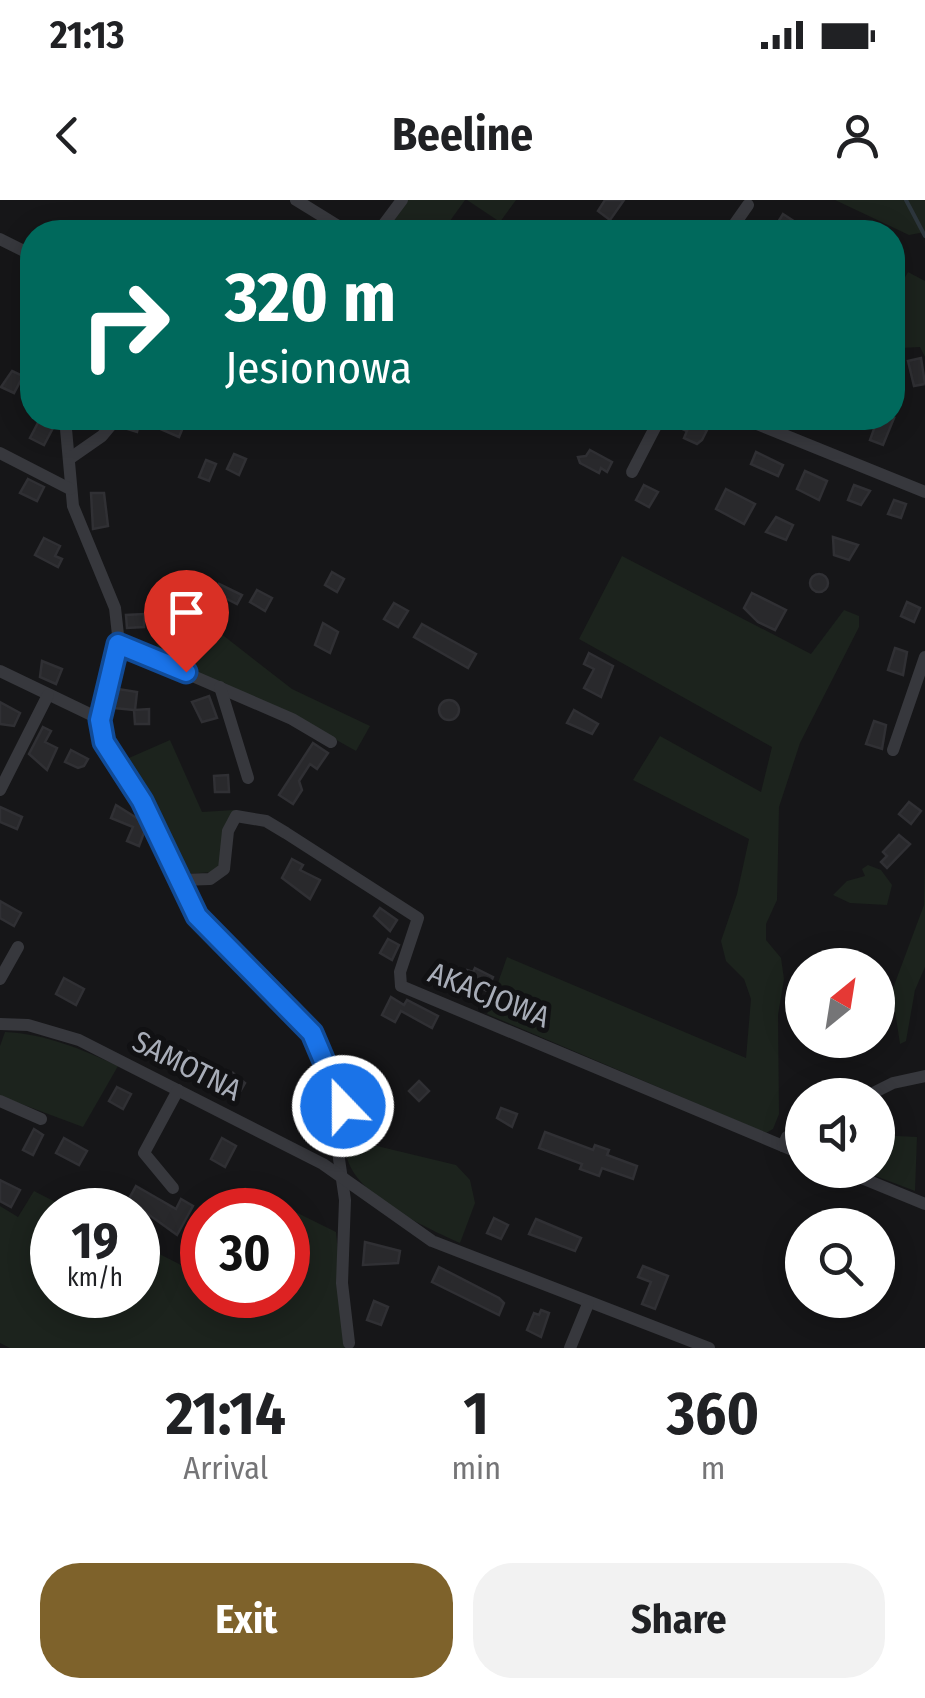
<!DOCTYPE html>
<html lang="en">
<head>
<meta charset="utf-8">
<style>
	body { margin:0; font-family:"Fira Sans Condensed",sans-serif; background:#f2f2f2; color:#202124; height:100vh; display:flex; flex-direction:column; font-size:38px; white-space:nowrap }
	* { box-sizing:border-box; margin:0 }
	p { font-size:32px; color:#757577 }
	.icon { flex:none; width:55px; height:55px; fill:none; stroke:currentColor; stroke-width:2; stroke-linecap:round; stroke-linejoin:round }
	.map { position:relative; height:1148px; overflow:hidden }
	.panel { display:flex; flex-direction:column; background:#fff; flex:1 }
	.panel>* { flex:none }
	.hud { position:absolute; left:20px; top:20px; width:885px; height:210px; border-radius:40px; box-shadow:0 5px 25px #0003; background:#00695c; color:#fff; overflow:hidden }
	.needle { width:65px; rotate:30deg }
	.fabs { position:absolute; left:785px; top:748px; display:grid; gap:20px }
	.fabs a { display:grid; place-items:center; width:110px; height:110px; border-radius:50%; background:#fff; box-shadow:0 5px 25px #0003; font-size:50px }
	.speed { position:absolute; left:30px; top:988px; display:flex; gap:20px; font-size:50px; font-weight:700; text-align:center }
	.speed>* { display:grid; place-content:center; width:130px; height:130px; border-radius:50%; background:#fff; box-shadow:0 5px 25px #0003; line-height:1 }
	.speed small { font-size:25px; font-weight:400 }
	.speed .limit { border:15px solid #d22; background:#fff; color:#111 }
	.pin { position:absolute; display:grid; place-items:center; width:85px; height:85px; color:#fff; margin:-102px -42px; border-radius:50% 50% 50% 0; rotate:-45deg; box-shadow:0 0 10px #0007 }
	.pin .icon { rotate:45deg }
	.me { position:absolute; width:110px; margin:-55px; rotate:338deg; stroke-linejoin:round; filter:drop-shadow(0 0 8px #0008) }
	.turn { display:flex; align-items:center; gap:35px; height:210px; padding:0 40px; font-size:45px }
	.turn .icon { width:130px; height:130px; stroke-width:2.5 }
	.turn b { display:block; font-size:70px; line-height:85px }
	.eta { display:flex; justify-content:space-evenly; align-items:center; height:170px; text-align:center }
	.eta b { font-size:60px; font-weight:700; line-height:70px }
	.button { display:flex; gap:20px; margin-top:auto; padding:20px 40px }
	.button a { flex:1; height:115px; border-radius:40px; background:#7e622b; color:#fff; font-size:40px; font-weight:700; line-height:115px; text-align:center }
	.button a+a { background:#f2f2f2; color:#202124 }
	.status { display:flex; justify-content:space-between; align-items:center; height:70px; padding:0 50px; background:#fff; direction:ltr }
	.status svg { height:28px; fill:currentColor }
	header { display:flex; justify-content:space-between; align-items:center; height:130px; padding:0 40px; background:#fff; font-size:45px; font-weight:700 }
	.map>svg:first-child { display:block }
</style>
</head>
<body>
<div class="status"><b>21:13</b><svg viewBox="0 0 49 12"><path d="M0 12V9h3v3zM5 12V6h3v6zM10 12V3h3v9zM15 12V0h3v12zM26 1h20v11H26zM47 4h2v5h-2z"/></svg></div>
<header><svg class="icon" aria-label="back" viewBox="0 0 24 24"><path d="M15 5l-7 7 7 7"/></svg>Beeline<svg class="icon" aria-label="person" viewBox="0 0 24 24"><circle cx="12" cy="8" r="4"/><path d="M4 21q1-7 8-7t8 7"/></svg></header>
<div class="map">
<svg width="925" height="1148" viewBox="0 0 925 1148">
	<rect width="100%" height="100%" fill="#161618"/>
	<g fill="#1c231d">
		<polygon points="408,0 465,0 442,32 383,32"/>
		<polygon points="467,0 516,0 500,22"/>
		<polygon points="835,0 925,0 925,32 909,35"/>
		<polygon points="908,72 925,81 925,157 920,147 901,148 893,141 893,99"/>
		<polygon points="622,356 811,454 844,410 859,416 859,427 800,543 779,607 777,700 766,724 766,740 781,758 784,779 778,815 779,914 773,929 766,933 487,814 507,757 746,858 751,799 744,779 726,761 721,741 737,694 749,639 633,580 660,536 761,592 772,547 579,439"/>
		<polygon points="164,415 206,422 292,489 370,526 356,551 292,515 155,456"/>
		<polygon points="170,540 202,612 234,610 223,659 214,672 184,674 147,599 122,561"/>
		<polygon points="925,659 925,767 915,790 906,841 900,844 892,791 924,705"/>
		<polygon points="868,665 881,670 892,685 887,705 850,703 833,695 847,681 865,676 862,669"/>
		<path d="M5,832C46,834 81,849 118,866L83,927L0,896V846Z"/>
		<path d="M350,929L377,946L456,965L470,980L475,1003L460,1043C427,1028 350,994 346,952C346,945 349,936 350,929Z"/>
		<polygon points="878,935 917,937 915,991 860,970 878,970"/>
		<polygon points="245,987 336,1032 347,1146 356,1148 10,1148 0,1143 0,1006 18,1017 34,991 71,1010 52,1010 52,1095 138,1095 138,1043 181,1065 202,1039 202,1095 288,1095 288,1010 226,1010"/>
	</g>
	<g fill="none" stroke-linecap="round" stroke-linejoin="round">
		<polyline stroke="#2c353c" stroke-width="4" points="906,0 925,36"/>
	</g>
	<g fill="#29292c" stroke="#303034" stroke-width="2.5">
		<polygon points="605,0 624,0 610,20 598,11"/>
		<polygon points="783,14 800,25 795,32 775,27"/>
		<polygon points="921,158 925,184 914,186 908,161"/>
		<polygon points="12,171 23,176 14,193 1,187"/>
		<polygon points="128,218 172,218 184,225 179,237 140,220 137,232 124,228"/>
		<polygon points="672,218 707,230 702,240 697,244 684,238 687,231 669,223"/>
		<polygon points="878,218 894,218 883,245 870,240"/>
		<polygon points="40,219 54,226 44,245 30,238"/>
		<polygon points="590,250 612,262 607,272 601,268 599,273 580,263 578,257 586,256"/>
		<polygon points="756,252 783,265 778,276 751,264"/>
		<polygon points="234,254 246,259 239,275 227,269"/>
		<polygon points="206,260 216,264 209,281 199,277"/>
		<polygon points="805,271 827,281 819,300 797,289"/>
		<polygon points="28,279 44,287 37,301 20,293"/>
		<polygon points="644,285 658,292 649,307 636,300"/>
		<polygon points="854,285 870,291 861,305 848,300"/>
		<polygon points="726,289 755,304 744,324 716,309"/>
		<polygon points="91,293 104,293 108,326 93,329"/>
		<polygon points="894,300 906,304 901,318 888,314"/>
		<polygon points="776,317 793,325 786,340 766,332"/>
		<polygon points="833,337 858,345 849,360 834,355"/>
		<polygon points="44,338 60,346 55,356 62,359 58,367 35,355"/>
		<polygon points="332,372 344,379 337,392 325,385"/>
		<circle cx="819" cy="383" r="9"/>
		<polygon points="219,384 242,395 237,404 215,393"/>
		<polygon points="257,390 272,398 265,411 250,402"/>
		<polygon points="752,393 786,410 775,430 758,422 744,408"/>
		<polygon points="907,402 920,408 914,422 901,416"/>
		<polygon points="394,403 408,411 398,427 384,419"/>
		<polygon points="144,414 144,427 127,428 126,415"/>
		<polygon points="323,423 338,432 330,453 315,445"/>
		<polygon points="422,424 476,454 468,468 414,437"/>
		<polygon points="895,448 907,452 903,475 888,470"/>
		<polygon points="589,453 613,466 601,497 584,488 594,469 584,464"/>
		<polygon points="42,461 62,469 56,484 40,477"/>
		<polygon points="118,489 137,492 135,510 149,509 149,524 135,524 134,510 113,508"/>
		<polygon points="209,496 217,518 202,522 192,502"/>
		<circle cx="449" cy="510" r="10"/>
		<polygon points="0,502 20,513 14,526 0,524"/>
		<polygon points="574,510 598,524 592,534 567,523"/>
		<polygon points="874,521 886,525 882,549 866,544"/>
		<polygon points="43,527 51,531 45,542 57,548 47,570 29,554"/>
		<polygon points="313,543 328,553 317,569 310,564 299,581 302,590 293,604 279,595"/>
		<polygon points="71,550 88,559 84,566 78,568 65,562"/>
		<polygon points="228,575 229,592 215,592 214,576"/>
		<polygon points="909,602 921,611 911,624 899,614"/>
		<polygon points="116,605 140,620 145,630 139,646 127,641 133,627 111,618"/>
		<polygon points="0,607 22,617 17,629 0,622"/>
		<polygon points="899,635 910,644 887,668 881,662 887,656 883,652"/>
		<polygon points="292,659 303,665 300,670 320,680 310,699 282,678"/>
		<polygon points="0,701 21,713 14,726 0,718"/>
		<polygon points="380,708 397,720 390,731 374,716"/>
		<polygon points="388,739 399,745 392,760 380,753"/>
		<polygon points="475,768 493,777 487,791 463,779 467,770 473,772"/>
		<polygon points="64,778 84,789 76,805 56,794"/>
		<polygon points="391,797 404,805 407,800 438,816 432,828 401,811 395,822 382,815"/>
		<polygon points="188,851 204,860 196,874 180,865"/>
		<polygon points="233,873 245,883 237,897 224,889"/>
		<polygon points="419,881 429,891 419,901 409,891"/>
		<polygon points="117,887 131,894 123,909 109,901"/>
		<polygon points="501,908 517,914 512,927 497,918"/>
		<polygon points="314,922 328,928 320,945 306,938"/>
		<polygon points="34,929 43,935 33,955 23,950"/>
		<polygon points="545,932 593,950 595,945 609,950 607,955 637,966 633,979 602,968 599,976 580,969 582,964 539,948"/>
		<polygon points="64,938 87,951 79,965 56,953"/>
		<polygon points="222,938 236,946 225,967 211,959"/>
		<polygon points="0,980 20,990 11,1007 0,1001"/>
		<polygon points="136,986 176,1009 181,999 193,1006 177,1035 141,1009 138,1013 125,1006"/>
		<polygon points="494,1018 508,1025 501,1039 487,1033"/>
		<polygon points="536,1019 581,1038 575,1051 529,1034"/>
		<polygon points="365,1042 400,1051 398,1063 363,1065"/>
		<polygon points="643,1066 668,1076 655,1109 642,1104 651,1082 638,1077"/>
		<polygon points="439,1067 499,1098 504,1103 499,1115 432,1082"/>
		<polygon points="374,1101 388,1107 381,1125 367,1120"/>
		<polygon points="541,1110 549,1113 541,1137 527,1130 534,1113 539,1115"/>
	</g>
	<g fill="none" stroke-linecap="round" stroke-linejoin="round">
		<g stroke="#37383d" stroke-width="12">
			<polyline points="296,0 348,32"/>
			<polyline points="378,32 402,0"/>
			<polyline points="729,32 748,5"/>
			<polyline points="0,39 32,55"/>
			<polyline points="65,218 73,306 115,408 119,444 100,519 104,542 142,601 197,716 312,833 343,906 339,959 345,1000 342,1083 349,1143"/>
			<polyline points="742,218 925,292"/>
			<polyline points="0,253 70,289"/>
			<polyline points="69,259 102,236 117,218"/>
			<polyline points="632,272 660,218"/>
			<polyline points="119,444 292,519 331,542"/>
			<polyline points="0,471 100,519"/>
			<polyline points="220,487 248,578"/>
			<polyline points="893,550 925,457"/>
			<polyline points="0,590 48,495"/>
			<polyline points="181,680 210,679 224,669 228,631 236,616 266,621 286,633 418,718 400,772 401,786 802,954"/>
			<polyline points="0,779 18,747"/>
			<polyline points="0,824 28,825 79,840 323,964 432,1041 709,1148"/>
			<polyline points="869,895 893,883 925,876"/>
			<polyline points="0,901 41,919"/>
			<polyline points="783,946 787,937 802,927"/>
			<polyline points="842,970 925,1004"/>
			<polyline points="173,988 144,953 178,890"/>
			<polyline points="570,1148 588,1104"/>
		</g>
	</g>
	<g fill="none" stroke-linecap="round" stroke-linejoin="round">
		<g stroke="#114b97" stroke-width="25">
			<polyline id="route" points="186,472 118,444 100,520 104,542 142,601 197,716 312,833 343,906"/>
		</g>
		<use href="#route" stroke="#1a73e8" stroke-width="18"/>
	</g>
	<g text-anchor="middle" stroke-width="10" stroke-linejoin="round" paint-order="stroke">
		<g font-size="30" fill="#a8adb8" stroke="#111113">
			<text transform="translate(489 795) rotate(22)" y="10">AKACJOWA</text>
			<text transform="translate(187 866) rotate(27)" y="10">SAMOTNA</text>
		</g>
	</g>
</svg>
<div class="fabs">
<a><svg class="needle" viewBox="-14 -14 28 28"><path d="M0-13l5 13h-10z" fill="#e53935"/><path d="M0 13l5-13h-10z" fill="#757577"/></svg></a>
<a><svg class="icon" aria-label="sound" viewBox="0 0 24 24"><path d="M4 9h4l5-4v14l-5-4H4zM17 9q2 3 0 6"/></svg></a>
<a><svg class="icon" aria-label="search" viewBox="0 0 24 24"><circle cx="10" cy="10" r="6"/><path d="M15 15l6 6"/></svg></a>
</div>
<div class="speed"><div>19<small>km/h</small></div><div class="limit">30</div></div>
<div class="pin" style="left:186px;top:472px;background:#d93025"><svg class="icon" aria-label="arrive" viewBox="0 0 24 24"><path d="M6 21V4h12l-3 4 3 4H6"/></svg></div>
<svg class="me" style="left:343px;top:906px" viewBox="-20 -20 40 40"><circle r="17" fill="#1a73e8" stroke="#fff" stroke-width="3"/><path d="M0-11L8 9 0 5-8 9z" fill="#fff"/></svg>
<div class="hud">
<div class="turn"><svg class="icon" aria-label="right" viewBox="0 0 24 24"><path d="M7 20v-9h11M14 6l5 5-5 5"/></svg><div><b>320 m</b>Jesionowa</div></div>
</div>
</div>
<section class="panel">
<div class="eta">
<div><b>21:14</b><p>Arrival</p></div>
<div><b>1</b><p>min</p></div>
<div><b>360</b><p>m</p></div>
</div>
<div class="button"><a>Exit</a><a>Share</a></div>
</section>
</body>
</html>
